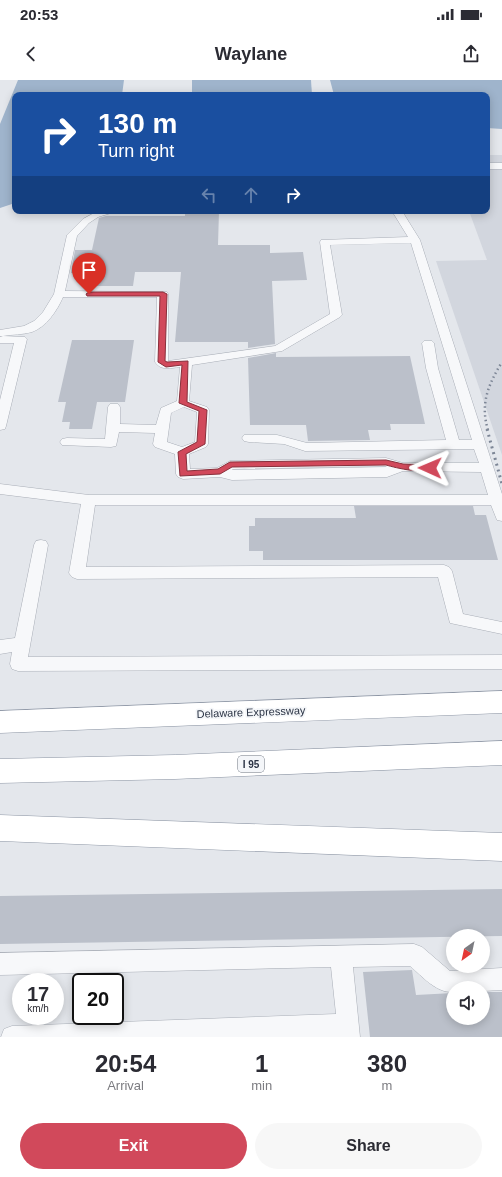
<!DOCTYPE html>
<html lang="en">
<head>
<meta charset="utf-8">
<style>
	body { margin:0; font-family:Helvetica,sans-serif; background:#f7f7f7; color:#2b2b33; height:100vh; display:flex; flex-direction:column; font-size:15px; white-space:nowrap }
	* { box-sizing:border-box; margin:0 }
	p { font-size:13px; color:#7c7c81 }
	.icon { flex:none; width:22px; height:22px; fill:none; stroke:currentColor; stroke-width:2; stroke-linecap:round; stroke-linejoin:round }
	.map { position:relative; height:957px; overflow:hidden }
	.details { display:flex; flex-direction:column; background:#fff; flex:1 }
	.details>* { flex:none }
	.guide { position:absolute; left:12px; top:12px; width:478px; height:122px; border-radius:8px; box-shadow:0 2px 10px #0003; background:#1a4fa0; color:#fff; overflow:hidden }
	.needle { width:26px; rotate:213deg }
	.buttons { position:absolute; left:446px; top:849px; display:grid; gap:8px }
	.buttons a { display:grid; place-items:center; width:44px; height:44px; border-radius:50%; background:#fff; box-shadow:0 2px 10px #0003; font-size:20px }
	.speed { position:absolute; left:12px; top:893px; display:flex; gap:8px; font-size:20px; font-weight:700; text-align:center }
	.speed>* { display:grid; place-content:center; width:52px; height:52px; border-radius:50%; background:#fff; box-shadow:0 2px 10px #0003; line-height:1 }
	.speed small { font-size:10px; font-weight:400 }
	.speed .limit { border:2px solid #111; border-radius:6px; background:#fff; color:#111 }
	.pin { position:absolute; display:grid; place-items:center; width:34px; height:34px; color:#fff; margin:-41px -17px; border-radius:50% 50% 50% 0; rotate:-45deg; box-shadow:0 0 4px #0007 }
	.pin .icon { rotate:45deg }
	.me { position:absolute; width:44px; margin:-22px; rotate:271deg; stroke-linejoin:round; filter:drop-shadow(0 0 3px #0008) }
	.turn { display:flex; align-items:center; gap:14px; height:84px; padding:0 20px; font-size:18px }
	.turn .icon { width:52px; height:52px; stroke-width:2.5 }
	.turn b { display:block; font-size:28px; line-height:34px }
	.lanes { display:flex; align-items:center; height:38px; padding:0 20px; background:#0003; justify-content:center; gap:20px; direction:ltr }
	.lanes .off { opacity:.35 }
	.eta { display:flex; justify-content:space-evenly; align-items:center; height:68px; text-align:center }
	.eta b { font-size:24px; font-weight:700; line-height:28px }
	.primary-button { display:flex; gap:8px; margin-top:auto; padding:8px 20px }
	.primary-button a { flex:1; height:46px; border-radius:24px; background:#d1495b; color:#fff; font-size:16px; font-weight:700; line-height:46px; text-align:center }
	.primary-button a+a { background:#f7f7f7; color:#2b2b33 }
	.status { display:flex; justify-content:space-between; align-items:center; height:28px; padding:0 20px; background:#fff; direction:ltr }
	.status svg { height:11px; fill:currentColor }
	header { display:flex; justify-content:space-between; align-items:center; height:52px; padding:0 20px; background:#fff; font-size:18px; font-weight:700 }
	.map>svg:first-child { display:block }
</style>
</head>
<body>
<div class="status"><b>20:53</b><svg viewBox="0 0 49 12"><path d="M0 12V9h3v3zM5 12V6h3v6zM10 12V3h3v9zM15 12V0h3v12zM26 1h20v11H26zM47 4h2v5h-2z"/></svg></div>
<header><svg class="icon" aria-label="back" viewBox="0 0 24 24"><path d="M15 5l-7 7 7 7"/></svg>Waylane<svg class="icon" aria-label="share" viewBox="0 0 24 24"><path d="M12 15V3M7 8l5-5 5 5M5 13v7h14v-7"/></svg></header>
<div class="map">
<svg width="502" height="957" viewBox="0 0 502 957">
	<rect width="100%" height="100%" fill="#e4e7ec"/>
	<polygon fill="#d2d6de" points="487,75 502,75 502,375 436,181 487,180 469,131 487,131"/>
	<g fill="#9fb4cc">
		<polygon points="18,0 124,0 122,15 15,15 15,123 0,128 0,44"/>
		<polygon points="192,0 502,0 502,49 487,48 487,15 192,15"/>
	</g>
	<polygon fill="#e4e7ec" points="311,0 330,0 334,15 312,15"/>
	<g fill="#bbc0ca">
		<polygon points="185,131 219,131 218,165 270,165 270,173 303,172 307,200 272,201 275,264 248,268 248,262 175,262 181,192 135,192 133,206 84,206 87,193 71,193 75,170 92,170 99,138 106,136 185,136"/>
		<polygon points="72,260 134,260 125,322 97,322 92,349 69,349 70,342 62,342 66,322 58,322"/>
		<polygon points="276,273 276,277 410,276 425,344 390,344 391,350 368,350 370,360 308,361 306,345 250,345 248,278"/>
		<polygon points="354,426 473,426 475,435 486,435 498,480 263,480 263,471 249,471 249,446 255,446 255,438 356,438"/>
		<polygon points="502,809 502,856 0,864 0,816"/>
		<polygon points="412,890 416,915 453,913 453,938 483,938 483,912 502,912 502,957 370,957 363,892"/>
	</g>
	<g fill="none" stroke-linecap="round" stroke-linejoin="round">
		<g stroke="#a9aeb7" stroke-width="1">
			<g id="minor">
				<rect x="487" y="83" width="15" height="6"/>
				<path d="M98,131H113L111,133L98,137L89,143L77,156L65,211L167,212L168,214V281L275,266L330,234L320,162L321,160L408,157L392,131H402L420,160L502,414V441L497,440L491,425H95L86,487L444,485L449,487L452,491L463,534L502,542V554L450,543L438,497L77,499L72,497L69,493L81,424L0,414V404L89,415H488L481,392L403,391L387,397L232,400L220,397L183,399L178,397L176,394L175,374L155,367L153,364L155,353L119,352L116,366L111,367L62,365L60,362L62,359L67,358L105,359L108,327L110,324H118L120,327V344L156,345L161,328L177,321L180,287C170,288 161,291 155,282L157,217H63C57,231 46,247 32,252C22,255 13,254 3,256L25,257L27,259L6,346L5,349L0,350V320L14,263H0V257L3,256H0V250L24,246L34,241L43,232L54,214L67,155L83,139ZM411,163L472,360H459L438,288L434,263L432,261H424L422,263L426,288L446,360L307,363L277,355H244L242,358L244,361L249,362L284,364L305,371L474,369L479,383H403L386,378L230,381L217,388L190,389L189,374L206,367L208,364L209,330L207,327L189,321L192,285L282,271L340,237L342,235L330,165ZM184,327L197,332L195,362L182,367L167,362L171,333ZM385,386L387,387L232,390L233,389Z"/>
				<polygon points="41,460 46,461 48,465 28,577 502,575 502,589 18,591 12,589 10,584 12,572 0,574 0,560 15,558 34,465 36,461"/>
				<path d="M414,864L422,867L450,891L502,888V910L483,911V908H453V912C436,913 422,896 410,886L353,887L360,957H1L4,949L12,946L336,934L331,887L0,895V873Z"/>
			</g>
		</g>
		<g stroke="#8b94a3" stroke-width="1">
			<g id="highway">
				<polygon points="502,611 502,633 0,653 0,631"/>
				<polygon points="502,661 502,685 175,699 0,703 0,679 175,675"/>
				<polygon points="0,735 502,753 502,781 0,761"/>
			</g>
		</g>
		<use href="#minor" fill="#f7f8fa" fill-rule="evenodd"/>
		<use href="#highway" fill="#fff" fill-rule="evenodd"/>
		<path stroke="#7d8696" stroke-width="2.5" stroke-dasharray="1.5 3" stroke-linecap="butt" d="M488,350C480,324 488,305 502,282"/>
		<polyline stroke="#7d8696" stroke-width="3" stroke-dasharray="2 4" stroke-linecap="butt" points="487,349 502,404"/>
	</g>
	<path fill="#d1495b" stroke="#882f3b" d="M89,212H163L167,214L165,281L167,282L188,281L187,322L207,330L205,364L186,374L187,391L218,389L230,382L386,380L403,384L430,385L435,388C426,395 396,388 386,385L232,387L220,394L180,396L178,372L197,362L199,331L179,323L182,285L166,287L158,282L160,216H87L86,214Z"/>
	<g text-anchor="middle" stroke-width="3.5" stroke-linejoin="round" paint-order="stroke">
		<rect fill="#f4f6f9" stroke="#676e7b" stroke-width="1" x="238" y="676" width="26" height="16" rx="3"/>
		<g font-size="10" font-weight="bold" fill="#2b3445">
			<text x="251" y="688">I 95</text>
		</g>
		<g font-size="11" fill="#2b3445" stroke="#f4f6f9">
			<text transform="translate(251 632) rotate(-2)" y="4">Delaware Expressway</text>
		</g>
	</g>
</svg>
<div class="buttons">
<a><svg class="needle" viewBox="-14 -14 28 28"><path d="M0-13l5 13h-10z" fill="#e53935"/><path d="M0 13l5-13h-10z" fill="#7c7c81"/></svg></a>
<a><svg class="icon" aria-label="sound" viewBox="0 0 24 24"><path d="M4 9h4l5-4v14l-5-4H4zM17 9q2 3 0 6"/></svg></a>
</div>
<div class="speed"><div>17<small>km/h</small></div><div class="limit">20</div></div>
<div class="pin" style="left:89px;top:214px;background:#d93025"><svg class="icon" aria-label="arrive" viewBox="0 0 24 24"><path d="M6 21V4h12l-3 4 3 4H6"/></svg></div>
<svg class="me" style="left:430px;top:388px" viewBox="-20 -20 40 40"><path d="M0-17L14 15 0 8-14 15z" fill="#d1495b" stroke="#fff" stroke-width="4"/></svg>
<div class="guide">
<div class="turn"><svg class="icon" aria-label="right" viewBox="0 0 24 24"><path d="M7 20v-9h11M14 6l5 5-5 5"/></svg><div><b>130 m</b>Turn right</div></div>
<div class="lanes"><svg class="icon off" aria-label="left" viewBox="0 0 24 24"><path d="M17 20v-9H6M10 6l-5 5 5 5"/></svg><svg class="icon off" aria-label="ahead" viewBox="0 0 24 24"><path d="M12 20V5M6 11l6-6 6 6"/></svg><svg class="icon" aria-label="right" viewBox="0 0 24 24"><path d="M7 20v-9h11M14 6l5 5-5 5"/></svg></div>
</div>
</div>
<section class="details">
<div class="eta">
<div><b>20:54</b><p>Arrival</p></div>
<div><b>1</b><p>min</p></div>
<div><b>380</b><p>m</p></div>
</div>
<div class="primary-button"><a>Exit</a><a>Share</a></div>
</section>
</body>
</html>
